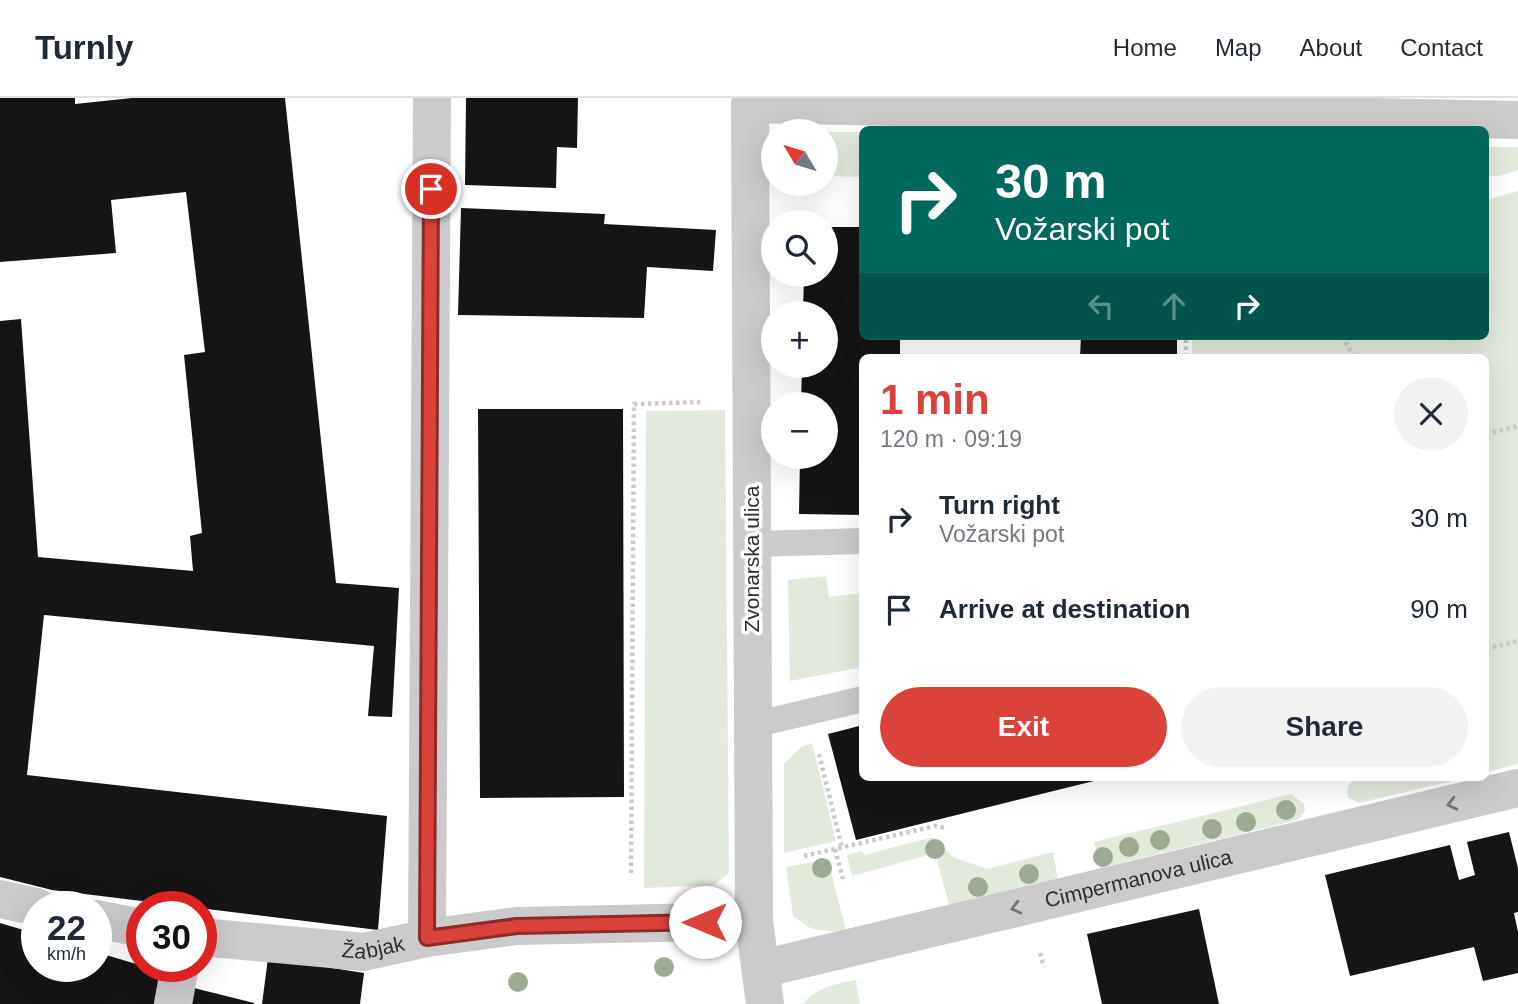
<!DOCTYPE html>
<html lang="en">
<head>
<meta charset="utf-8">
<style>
	body { margin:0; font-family:Arial,sans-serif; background:#f2f2f3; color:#1f2937; height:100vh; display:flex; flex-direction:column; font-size:26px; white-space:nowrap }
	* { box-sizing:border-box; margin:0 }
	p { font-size:23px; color:#747a83 }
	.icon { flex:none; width:38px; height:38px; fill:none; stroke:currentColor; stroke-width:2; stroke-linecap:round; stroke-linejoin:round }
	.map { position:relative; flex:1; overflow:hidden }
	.drawer { position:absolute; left:859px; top:256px; width:630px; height:427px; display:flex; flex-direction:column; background:#fff; border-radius:10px; box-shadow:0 7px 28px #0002 }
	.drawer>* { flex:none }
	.hud { position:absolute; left:859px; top:28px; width:630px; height:214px; border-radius:10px; box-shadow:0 7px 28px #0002; background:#00695c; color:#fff; overflow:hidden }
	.needle { width:46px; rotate:308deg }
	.tools { position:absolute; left:761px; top:21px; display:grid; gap:14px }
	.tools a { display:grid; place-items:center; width:77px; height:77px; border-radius:50%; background:#fff; box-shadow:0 7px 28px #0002; font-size:35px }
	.speed { position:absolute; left:21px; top:793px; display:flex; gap:14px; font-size:35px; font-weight:700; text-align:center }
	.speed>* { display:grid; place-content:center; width:91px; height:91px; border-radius:50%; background:#fff; box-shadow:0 7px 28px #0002; line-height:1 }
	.speed small { font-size:18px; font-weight:400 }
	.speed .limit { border:10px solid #d22; background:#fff; color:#111 }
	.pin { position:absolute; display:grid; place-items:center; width:60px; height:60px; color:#fff; margin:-30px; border:4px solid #fff; border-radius:50%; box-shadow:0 2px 7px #0007 }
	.me { position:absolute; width:77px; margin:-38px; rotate:270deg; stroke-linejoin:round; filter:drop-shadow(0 0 5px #0008) }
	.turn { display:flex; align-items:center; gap:24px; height:147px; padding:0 21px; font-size:32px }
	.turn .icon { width:91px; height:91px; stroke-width:2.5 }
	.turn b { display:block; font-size:49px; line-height:60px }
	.lanes { display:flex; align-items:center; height:66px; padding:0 21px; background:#0003; justify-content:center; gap:35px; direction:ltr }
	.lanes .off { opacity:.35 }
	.round { display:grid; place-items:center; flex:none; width:74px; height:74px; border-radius:37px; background:#f2f2f3 }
	.headline { display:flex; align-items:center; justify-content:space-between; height:119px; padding:0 21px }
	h1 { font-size:42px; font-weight:700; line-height:52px; color:#db423a }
	.button { display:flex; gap:14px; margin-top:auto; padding:14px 21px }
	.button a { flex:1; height:80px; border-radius:42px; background:#db423a; color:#fff; font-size:28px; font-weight:700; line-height:80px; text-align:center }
	.button a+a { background:#f2f2f3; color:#1f2937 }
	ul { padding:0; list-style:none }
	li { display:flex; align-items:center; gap:21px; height:91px; padding:0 21px }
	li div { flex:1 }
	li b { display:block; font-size:26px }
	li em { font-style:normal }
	header { display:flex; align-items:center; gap:42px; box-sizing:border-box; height:98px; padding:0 35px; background:#fff; border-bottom:2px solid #e0e1e3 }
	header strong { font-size:33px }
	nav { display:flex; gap:38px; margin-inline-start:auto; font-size:24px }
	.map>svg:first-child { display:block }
</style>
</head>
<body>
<header>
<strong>Turnly</strong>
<nav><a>Home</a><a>Map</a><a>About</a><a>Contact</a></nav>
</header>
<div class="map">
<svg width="1518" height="906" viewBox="0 0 1518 906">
	<rect width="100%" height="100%" fill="#fff"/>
	<g fill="#e2eadc">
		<polygon points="826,34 863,34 863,79 826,78"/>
		<polygon points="1486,49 1518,49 1518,72 1499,78 1486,78"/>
		<polygon points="1518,93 1518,666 1486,674 1486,259 1192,259 1192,238 1486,238 1486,102"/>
		<polygon points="725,312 729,775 714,787 644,790 646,313"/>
		<polygon points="826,478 829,499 863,495 863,569 790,583 788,482"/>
		<polygon points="812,645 836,743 784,755 784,666 801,649"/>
		<path d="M1363,679H1465V680L1359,705L1348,700C1345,687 1351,682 1363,679Z"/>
		<polygon points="1291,696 1304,706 1305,713 1298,722 1100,770 1094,744"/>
		<polygon points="933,739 953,759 987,771 1053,754 1058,782 949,807 935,755 852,778 847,757 863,753 864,757"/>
		<polygon points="830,761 833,783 847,835 812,831 793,818 786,769"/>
		<path d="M856,882L860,906H803C816,889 836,886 856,882Z"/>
	</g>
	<g fill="#151515">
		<polygon points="0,0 75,0 75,6 132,0 285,0 336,485 399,490 392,619 368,618 374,548 44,517 27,677 387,718 378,832 52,792 0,779 0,223 21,221 38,459 193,473 190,438 202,435 184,257 205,254 186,94 111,102 116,155 0,164"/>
		<polygon points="466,0 578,0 577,50 557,49 556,90 465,87"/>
		<polygon points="461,110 605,116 604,126 716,132 713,173 647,169 644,220 458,217"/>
		<polygon points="826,129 863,129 863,238 900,238 900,259 863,259 863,417 799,416 800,359 826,359 826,306 801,306 802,268 826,268 826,215 803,215 804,177 826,177"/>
		<polygon points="1081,238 1177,238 1177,259 1080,259"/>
		<polygon points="478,311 623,311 624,699 480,700"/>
		<polygon points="863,627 863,679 1106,680 856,742 828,636"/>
		<polygon points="1509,734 1518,770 1518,814 1514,815 1518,834 1518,875 1483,883 1474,849 1350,878 1325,777 1450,747 1459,782 1475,777 1467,744"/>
		<polygon points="1199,811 1219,906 1102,906 1087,836"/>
		<polygon points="0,825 37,836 37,868 96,868 96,854 163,874 154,906 0,906"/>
		<polygon points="268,860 364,875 360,906 262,906"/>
		<polygon points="186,888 254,905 254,906 183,906"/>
	</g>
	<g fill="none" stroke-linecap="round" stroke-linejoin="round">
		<g stroke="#cbcbcb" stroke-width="4.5" stroke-dasharray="3.5 3.5" stroke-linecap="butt">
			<polyline points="1342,238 1354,259"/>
			<polyline points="1186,259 1186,238"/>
			<polyline points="1486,336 1518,328"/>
			<polyline points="1486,551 1518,543"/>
			<polyline points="819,656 842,750"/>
			<polyline points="835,751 843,781"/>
			<polyline points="804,758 935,728 946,730"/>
			<polyline points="631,775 634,306 702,304"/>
			<polyline points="1040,855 1044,869"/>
		</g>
		<g stroke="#cbcbcb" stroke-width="26">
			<polyline points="752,446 863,443"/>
			<polyline points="753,627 863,601"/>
		</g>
		<g stroke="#cbcbcb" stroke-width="38">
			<polyline points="0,801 37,809"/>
			<polyline points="96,821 142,830"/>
			<path id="s1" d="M201,839L364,854L427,840L517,828L754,823"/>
			<polyline points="427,840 432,0"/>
			<path id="s2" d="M761,871L1518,690"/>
			<polyline points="173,906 180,868"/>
			<polyline points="765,906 754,823 750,6 1518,22"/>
		</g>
	</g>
	<g fill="#9dab95">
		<circle cx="1286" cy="712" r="10"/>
		<circle cx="1246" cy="724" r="10"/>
		<circle cx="1212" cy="731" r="10"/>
		<circle cx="1160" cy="742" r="10"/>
		<circle cx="1129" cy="749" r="10"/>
		<circle cx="935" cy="751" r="10"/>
		<circle cx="1103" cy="759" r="10"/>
		<circle cx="822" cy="770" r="10"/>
		<circle cx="1029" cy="776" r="10"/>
		<circle cx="978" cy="789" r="10"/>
		<circle cx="664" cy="869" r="10"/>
		<circle cx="518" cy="884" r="10"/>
	</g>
	<defs><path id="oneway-chevron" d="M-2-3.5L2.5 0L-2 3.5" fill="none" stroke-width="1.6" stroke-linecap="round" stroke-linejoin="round" transform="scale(1.75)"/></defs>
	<g stroke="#757575">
		<use href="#oneway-chevron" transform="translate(1452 706) rotate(166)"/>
		<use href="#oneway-chevron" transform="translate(1016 810) rotate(166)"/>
	</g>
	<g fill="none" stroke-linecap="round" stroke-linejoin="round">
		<g stroke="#8e2b26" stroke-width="18">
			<polyline id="route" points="431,91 427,840 517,828 705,824"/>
		</g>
		<use href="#route" stroke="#db423a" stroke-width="12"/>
	</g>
	<g text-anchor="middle" stroke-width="7" stroke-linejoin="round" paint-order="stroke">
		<g font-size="21" fill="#2e2e2e" stroke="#fff">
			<text transform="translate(752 461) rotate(-90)" y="7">Zvonarska ulica</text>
			<text dy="7" stroke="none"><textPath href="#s2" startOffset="388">Cimpermanova ulica</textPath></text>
			<text dy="7" stroke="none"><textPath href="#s1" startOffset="173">Žabjak</textPath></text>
		</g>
	</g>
</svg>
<div class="tools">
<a><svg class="needle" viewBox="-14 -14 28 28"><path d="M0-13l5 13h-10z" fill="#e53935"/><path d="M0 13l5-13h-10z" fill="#747a83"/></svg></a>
<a><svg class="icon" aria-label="search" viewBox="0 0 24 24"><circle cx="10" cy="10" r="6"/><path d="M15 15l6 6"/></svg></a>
<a>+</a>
<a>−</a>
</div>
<div class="speed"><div>22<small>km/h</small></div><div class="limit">30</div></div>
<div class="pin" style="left:431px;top:91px;background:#d93025"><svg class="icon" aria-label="arrive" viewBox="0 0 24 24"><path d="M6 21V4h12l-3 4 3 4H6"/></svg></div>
<svg class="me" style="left:705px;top:824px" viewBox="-20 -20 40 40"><circle r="19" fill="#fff"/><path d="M0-13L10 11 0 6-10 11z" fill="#db423a"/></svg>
<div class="hud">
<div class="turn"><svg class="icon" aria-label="right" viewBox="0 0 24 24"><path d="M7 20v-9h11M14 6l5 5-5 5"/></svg><div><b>30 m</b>Vožarski pot</div></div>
<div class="lanes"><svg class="icon off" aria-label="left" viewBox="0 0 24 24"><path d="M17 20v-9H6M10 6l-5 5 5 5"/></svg><svg class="icon off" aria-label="ahead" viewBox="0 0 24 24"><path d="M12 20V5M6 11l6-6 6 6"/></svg><svg class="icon" aria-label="right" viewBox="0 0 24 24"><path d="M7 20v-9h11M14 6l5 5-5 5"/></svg></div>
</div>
<section class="drawer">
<div class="headline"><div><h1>1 min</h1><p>120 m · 09:19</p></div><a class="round"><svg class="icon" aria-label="close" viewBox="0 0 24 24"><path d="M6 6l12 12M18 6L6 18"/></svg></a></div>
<ul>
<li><svg class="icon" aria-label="right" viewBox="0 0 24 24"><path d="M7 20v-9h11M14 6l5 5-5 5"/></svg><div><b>Turn right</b><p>Vožarski pot</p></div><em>30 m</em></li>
<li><svg class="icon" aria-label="arrive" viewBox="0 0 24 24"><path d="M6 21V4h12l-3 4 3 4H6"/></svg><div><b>Arrive at destination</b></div><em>90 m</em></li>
</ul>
<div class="button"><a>Exit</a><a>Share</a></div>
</section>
</div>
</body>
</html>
